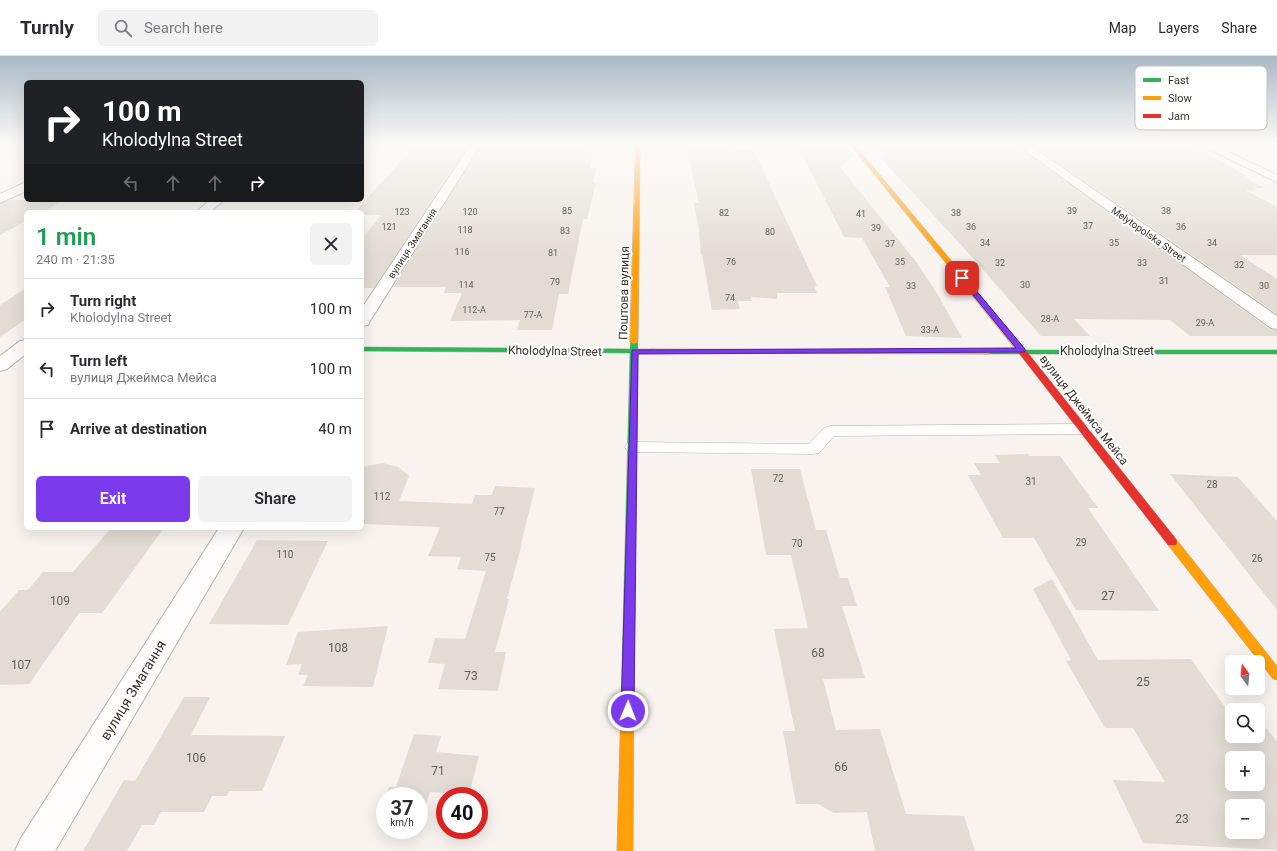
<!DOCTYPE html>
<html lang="en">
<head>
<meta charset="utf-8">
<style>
	body { margin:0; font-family:Roboto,sans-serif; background:#f2f2f3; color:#2b2b33; height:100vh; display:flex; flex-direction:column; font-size:15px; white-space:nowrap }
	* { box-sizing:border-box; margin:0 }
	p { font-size:13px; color:#7c7c81 }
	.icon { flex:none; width:22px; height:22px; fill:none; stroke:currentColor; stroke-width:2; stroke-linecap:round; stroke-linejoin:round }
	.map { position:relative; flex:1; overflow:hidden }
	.details { position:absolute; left:24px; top:154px; width:340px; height:320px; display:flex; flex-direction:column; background:#fff; border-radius:6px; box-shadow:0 4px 16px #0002 }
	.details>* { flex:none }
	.hud { position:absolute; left:24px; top:24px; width:340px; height:122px; border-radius:6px; box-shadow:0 4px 16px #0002; background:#202124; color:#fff; overflow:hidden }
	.needle { width:26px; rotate:345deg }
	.buttons { position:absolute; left:1225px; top:599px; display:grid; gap:8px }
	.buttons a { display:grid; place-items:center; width:40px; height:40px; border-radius:6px; background:#fff; box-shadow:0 4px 16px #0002; font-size:20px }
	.speed { position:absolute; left:376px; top:731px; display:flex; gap:8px; font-size:20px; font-weight:700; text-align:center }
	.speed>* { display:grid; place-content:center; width:52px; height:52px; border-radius:50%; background:#fff; box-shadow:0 4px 16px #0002; line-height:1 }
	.speed small { font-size:10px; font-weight:400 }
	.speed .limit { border:6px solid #d22; background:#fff; color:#111 }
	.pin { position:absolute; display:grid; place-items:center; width:34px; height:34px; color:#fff; margin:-17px; border-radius:8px; box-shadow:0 2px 6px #0006 }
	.me { position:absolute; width:44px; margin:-22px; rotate:1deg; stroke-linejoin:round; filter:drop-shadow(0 0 3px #0008) }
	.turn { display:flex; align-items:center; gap:14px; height:84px; padding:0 12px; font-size:18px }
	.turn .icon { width:52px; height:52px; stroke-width:2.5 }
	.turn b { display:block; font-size:28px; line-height:34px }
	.lanes { display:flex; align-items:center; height:38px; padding:0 12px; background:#0003; justify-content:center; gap:20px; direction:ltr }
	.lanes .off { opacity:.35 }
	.round { display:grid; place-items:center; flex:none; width:42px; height:42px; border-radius:6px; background:#f2f2f3 }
	.summary { display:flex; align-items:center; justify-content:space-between; height:68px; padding:0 12px }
	h1 { font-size:24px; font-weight:600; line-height:30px; color:#1e9e55 }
	.cta { display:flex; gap:8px; margin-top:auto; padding:8px 12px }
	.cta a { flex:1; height:46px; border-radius:6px; background:#7c3aed; color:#fff; font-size:16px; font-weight:600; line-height:46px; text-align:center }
	.cta a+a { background:#f2f2f3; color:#2b2b33 }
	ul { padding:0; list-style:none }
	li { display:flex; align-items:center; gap:12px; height:60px; padding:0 12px; border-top:1px solid #e1e1e2 }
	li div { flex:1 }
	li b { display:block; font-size:15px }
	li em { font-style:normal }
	header { display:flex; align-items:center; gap:24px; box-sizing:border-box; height:56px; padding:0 20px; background:#fff; border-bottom:1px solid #e1e1e2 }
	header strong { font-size:19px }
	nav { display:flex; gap:22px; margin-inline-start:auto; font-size:14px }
	.search { width:280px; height:36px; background:#f2f2f3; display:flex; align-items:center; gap:10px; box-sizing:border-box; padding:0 14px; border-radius:6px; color:#7c7c81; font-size:15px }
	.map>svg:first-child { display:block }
</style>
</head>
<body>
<header>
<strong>Turnly</strong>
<div class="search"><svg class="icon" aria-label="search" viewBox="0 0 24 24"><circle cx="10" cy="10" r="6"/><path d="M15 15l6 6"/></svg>Search here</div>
<nav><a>Map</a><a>Layers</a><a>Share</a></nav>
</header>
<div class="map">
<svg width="1277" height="795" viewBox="0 0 1277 795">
	<rect width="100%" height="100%" fill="#f8f3ee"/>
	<g fill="#e2dcd4" fill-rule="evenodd">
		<polygon points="434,88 469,88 374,232 362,232 362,183 381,159 362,159 362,156 355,156 415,90 433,90"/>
		<polygon points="482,88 586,88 585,92 594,93 590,112 596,112 593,127 596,127 587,163 583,163 568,238 559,238 552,274 517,274 520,264 450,265 462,237 444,237 446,231 393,231"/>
		<polygon points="689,88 728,88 730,93 753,93 817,230 814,230 817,237 777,237 777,243 751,241 752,245 738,245 740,253 712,254 702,199 701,199 699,173 694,147 699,147 686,90 689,90"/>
		<polygon points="797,88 846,88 854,99 840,111 917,207 938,239 962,282 906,280 885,231 890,231 862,182 844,181"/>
		<polygon points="868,88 1015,88 1270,273 1277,274 1277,280 1190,280 1170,264 1074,263 1090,280 1041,280 972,201"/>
		<polygon points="1031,88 1187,88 1236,113 1234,113 1246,120 1241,120 1265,132 1253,132 1257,134 1245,134 1277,151 1277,199 1240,199 1277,223 1277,258"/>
		<polygon points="10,144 64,144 43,156 26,156 26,165 0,179 0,148"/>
		<polygon points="26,232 26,263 0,281 0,249"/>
		<polygon points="1028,398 1029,400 1060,400 1098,452 1088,452 1159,555 1076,554 1034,482 1003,482 968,419 981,419 974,407 1000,407 995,399"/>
		<polygon points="383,407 398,411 409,420 399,445 472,448 475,439 492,439 495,430 535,432 521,488 522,488 507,543 509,543 495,596 506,596 498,635 438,633 445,608 428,607 435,582 465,583 486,515 457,513 461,501 428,500 440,471 362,468 362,411"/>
		<polygon points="751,413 800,413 816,474 826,474 840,522 848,522 857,550 842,550 865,622 823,623 836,674 880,673 906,758 964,760 975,795 875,795 867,756 834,757 818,748 796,748 783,675 795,675 774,573 808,572 791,499 766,499"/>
		<polygon points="1170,418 1238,421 1277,465 1277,554"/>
		<polygon points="111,472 164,472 102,557 79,557 29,628 0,629 0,556 19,534 28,534 43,516 73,516"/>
		<polygon points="257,484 328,485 288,569 209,568"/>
		<path d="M1052,523L1098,604L1191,603L1232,661V680H1258V673H1267L1277,685V794L1143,787L1113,724L1165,726L1133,672H1105L1066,605L1071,604L1033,533ZM1232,702H1258V728H1232ZM1232,750H1258V776H1232Z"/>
		<polygon points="388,570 373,631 303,630 308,619 298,619 302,608 286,609 298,576"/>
		<polygon points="184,641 210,641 191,679 285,680 262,735 229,735 227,740 212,740 204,756 161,756 154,769 142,769 127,795 83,795 124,724 135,725"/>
		<polygon points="414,678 441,680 436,696 479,700 469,739 430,736 420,768 419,768 419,740 386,740 389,731 396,731"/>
		<polygon points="385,744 385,765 378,765"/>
	</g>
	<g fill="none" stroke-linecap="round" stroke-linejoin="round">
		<g stroke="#b9b3ac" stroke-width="1">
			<polygon id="lane" points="1084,368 1090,370 1092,373 1090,376 1084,378 834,380 819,397 813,398 633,396 627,395 625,391 627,387 633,386 809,388 824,372 830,370"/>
		</g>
		<g stroke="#b9b3ac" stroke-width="2">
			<g id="street">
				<polygon points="471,88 481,88 370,265 368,269 362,270 362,252"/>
				<polygon points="1016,88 1028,88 1277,260 1277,273 1271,272"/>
				<polygon points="1198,88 1212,88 1277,119 1277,126"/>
				<polygon points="26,126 26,135 0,147 0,138"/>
				<polygon points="210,144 224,144 210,156 196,156"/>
				<polygon points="26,284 26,298 7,313 0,315 0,300 20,285"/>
				<polygon points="219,472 244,472 55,795 15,795 21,782"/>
			</g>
		</g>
		<g stroke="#b9b3ac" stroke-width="1">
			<g id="fast">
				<polygon points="631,284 637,284 638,293 655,293 659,295 655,297 638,297 634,612 632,616 628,617 624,616 622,612 630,297 362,295 362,291 630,293"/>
				<rect x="985" y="294" width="292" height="4"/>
			</g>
		</g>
		<g stroke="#b9b3ac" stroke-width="1">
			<g id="slow">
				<polygon points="636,88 640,88 638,286 634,288 630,286"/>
				<polygon points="850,88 854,88 1024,292 1024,296 1018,296"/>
				<polygon points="652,293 988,294 992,296 988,298 655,297 652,297"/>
				<polygon points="1172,482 1176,483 1277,610 1277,624 1273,623 1168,489 1167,486 1168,483"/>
				<polygon points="628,607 632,608 634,612 633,795 617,795 622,612 624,608"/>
			</g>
		</g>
		<g stroke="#b9b3ac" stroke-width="1">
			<polygon id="jam" points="1018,292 1024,292 1176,483 1177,486 1176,489 1168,489 1018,296"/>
		</g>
		<use href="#lane" fill="#fefdfc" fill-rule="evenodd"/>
		<use href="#street" fill="#fefdfc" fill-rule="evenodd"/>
		<use href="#fast" fill="#30b455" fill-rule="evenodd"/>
		<use href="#slow" fill="#ff9f0a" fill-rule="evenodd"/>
		<use href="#jam" fill="#e5322d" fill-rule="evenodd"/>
	</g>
	<linearGradient id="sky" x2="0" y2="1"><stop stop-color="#aab9c5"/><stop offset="0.44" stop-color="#fcfaf7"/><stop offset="1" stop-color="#fcfaf7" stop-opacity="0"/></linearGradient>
	<rect width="1277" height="200" fill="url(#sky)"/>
	<polygon fill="#7c3aed" stroke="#51269a" points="960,220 964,220 1025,293 1025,296 638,298 634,655 633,660 628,661 623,660 621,655 632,294 1016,292 960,223"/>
	<g text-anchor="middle" stroke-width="4" stroke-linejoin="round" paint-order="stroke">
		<g font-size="9" fill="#665d54">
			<text x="567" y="158">85</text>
			<text x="1072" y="158">39</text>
			<text x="1166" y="158">38</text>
			<text x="402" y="159">123</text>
			<text x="470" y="159">120</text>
			<text x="724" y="160">82</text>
			<text x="956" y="160">38</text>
			<text x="861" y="161">41</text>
			<text x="1088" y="173">37</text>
			<text x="389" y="174">121</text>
			<text x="971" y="174">36</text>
			<text x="1181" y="174">36</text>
			<text x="876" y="175">39</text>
			<text x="465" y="177">118</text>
			<text x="565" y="178">83</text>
			<text x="770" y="179">80</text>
			<text x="985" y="190">34</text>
			<text x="1114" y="190">35</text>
			<text x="1212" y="190">34</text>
			<text x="890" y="191">37</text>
			<text x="462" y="199">116</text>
			<text x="553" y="200">81</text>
			<text x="731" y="209">76</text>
			<text x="900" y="209">35</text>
			<text x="1000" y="210">32</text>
			<text x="1142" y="210">33</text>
			<text x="1239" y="212">32</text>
			<text x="1164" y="228">31</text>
			<text x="555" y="229">79</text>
			<text x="466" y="232">114</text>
			<text x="1025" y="232">30</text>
			<text x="911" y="233">33</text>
			<text x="1264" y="233">30</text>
			<text x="730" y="245">74</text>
			<text x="474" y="257">112-А</text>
			<text x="533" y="262">77-А</text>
			<text x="1050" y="266">28-А</text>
			<text x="1205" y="270">29-А</text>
			<text x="930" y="277">33-А</text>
		</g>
		<g font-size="10" fill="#3b3229" stroke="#fff">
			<text transform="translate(1149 178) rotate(35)" y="4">Melytopolska Street</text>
			<text transform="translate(412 187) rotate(-57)" y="4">вулиця Змагання</text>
		</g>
		<g font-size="10" fill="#665d54">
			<text x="778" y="426">72</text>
			<text x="1031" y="429">31</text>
			<text x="1212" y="432">28</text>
			<text x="382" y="444">112</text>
			<text x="499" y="459">77</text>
			<text x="1081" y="490">29</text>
			<text x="797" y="491">70</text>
			<text x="285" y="502">110</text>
			<text x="490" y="505">75</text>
			<text x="1257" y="506">26</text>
		</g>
		<g font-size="12" fill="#3b3229" stroke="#fff">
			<text transform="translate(624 237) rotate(-89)" y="4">Поштова вулиця</text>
			<text transform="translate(555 295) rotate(1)" y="4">Kholodylna Street</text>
			<text x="1107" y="299">Kholodylna Street</text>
			<text transform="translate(1084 354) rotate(52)" y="4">вулиця Джеймса Мейса</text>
		</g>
		<g font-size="12" fill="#665d54">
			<text x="1108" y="544">27</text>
			<text x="60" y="549">109</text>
			<text x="338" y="596">108</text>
			<text x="818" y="601">68</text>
			<text x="21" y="613">107</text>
			<text x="471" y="624">73</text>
			<text x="1143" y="630">25</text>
			<text x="196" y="706">106</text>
			<text x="841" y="715">66</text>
			<text x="438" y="719">71</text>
			<text x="1182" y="767">23</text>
		</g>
		<g font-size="14" fill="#3b3229" stroke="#fff">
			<text transform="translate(133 634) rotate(-59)" y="5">вулиця Змагання</text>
		</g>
	</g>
	<rect x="1135" y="10" width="132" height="64" rx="6" fill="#fff" stroke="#c4c2bf" stroke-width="1"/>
	<rect x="1143" y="22" width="18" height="4" fill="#30b455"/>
	<rect x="1143" y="40" width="18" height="4" fill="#ff9f0a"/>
	<rect x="1143" y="58" width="18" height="4" fill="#e5322d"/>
	<g font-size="11" fill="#3b3229">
		<text x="1168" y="28">Fast</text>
		<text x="1168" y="46">Slow</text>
		<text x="1168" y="64">Jam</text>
	</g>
</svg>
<div class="buttons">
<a><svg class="needle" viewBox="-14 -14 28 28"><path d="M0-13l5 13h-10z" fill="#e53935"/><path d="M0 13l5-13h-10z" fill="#7c7c81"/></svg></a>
<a><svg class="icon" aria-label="search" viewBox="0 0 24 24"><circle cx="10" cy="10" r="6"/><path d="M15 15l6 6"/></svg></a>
<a>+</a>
<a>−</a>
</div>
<div class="speed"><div>37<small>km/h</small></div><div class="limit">40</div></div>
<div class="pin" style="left:962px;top:222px;background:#d93025"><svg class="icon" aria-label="arrive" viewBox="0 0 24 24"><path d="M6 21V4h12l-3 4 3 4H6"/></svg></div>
<svg class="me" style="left:628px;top:655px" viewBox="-20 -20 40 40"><circle r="17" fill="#7c3aed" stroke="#fff" stroke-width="3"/><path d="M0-11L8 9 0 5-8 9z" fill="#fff"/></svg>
<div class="hud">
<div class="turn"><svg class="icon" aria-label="right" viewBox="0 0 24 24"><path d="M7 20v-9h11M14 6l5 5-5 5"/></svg><div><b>100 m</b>Kholodylna Street</div></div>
<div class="lanes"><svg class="icon off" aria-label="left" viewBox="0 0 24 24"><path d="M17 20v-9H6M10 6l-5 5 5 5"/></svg><svg class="icon off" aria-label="ahead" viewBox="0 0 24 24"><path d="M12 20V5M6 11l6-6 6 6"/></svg><svg class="icon off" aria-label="ahead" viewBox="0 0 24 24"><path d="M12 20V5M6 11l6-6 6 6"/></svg><svg class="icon" aria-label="right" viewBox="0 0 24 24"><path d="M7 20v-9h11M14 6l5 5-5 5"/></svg></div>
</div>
<section class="details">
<div class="summary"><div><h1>1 min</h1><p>240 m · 21:35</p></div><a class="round"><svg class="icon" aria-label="close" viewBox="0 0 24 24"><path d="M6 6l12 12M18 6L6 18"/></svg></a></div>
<ul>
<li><svg class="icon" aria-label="right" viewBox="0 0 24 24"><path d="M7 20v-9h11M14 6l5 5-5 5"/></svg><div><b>Turn right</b><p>Kholodylna Street</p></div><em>100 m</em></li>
<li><svg class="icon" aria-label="left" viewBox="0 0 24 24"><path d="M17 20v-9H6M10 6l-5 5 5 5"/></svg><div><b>Turn left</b><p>вулиця Джеймса Мейса</p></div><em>100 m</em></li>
<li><svg class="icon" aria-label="arrive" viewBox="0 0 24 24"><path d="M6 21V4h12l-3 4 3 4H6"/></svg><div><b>Arrive at destination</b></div><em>40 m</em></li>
</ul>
<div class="cta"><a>Exit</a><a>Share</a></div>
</section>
</div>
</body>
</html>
